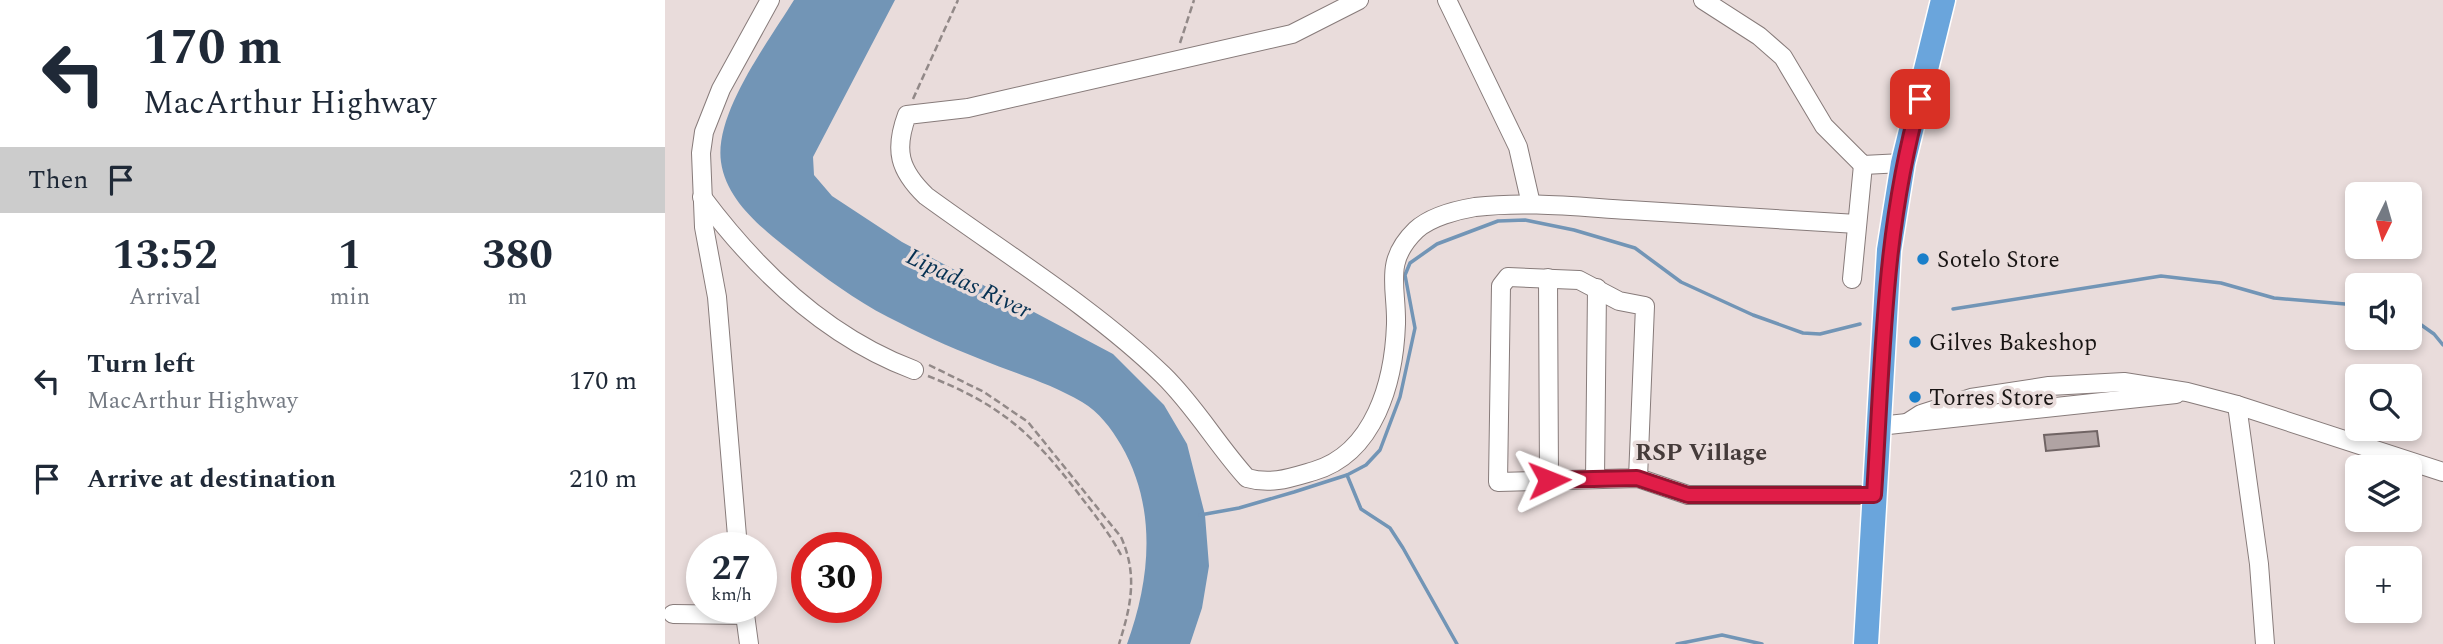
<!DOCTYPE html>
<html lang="en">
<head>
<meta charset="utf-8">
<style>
	body { margin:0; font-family:Spectral,serif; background:#f2f2f3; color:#1f2937; height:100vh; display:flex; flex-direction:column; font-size:26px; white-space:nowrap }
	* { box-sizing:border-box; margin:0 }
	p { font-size:23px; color:#747a83 }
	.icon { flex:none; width:38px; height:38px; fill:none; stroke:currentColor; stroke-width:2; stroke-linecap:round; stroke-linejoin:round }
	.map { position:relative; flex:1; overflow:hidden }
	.side { display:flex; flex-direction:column; background:#fff; width:665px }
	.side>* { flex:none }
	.guide { background:#fff; color:#1f2937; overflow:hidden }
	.needle { width:46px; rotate:185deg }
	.tools { position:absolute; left:1680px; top:182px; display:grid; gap:14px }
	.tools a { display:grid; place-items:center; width:77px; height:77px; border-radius:10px; background:#fff; box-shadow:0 4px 10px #0003; font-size:35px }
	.speed { position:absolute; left:21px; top:532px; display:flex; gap:14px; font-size:35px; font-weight:700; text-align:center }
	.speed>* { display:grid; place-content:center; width:91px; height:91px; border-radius:50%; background:#fff; box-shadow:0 4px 10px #0003; line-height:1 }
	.speed small { font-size:18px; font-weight:400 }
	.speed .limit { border:10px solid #d22; background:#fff; color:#111 }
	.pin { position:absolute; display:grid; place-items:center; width:60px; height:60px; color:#fff; margin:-30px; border-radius:14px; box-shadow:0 4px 10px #0006 }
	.me { position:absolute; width:77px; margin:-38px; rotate:88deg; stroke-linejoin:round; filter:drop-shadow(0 0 5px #0008) }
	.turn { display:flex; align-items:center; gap:24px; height:147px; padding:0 28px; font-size:32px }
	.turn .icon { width:91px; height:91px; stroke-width:2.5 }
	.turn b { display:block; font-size:49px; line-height:60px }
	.then { display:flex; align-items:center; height:66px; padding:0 28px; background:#0003; gap:14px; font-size:26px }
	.eta { display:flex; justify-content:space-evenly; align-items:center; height:119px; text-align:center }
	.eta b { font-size:42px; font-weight:700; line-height:49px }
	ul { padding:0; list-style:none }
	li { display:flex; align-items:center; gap:21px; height:98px; padding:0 28px }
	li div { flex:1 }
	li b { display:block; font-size:26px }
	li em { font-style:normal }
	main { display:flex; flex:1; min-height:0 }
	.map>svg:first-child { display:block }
</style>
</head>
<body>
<main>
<section class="side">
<div class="guide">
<div class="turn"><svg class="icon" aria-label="left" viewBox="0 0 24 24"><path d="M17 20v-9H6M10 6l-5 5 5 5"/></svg><div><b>170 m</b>MacArthur Highway</div></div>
<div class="then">Then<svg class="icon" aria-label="arrive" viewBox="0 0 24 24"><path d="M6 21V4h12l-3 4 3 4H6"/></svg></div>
</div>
<div class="eta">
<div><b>13:52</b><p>Arrival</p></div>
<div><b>1</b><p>min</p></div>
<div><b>380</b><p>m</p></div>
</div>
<ul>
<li><svg class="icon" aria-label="left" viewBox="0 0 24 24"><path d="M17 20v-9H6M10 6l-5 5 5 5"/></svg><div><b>Turn left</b><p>MacArthur Highway</p></div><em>170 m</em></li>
<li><svg class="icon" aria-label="arrive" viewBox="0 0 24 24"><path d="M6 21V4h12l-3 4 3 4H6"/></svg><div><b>Arrive at destination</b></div><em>210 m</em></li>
</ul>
</section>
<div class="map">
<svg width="1778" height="644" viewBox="0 0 1778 644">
	<rect width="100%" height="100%" fill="#e9dcdb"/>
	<path fill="#7295b6" d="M129,0H230L148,157L149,175L167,196L237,242L448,354L499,405L522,444L540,515L544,566L537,608L525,644H462C486,578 492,507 456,445C446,428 434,412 417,402C385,383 349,373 315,359C284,347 252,332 223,317C186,298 151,271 118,245C92,224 61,198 56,162C49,113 104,41 129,0Z"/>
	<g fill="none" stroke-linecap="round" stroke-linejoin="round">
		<g stroke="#7295b6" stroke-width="3.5">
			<polyline points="1288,309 1496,276 1556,283 1609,298 1692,305"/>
			<polyline points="1745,317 1769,334 1778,345"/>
			<polyline points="682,475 696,509 725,528 738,548 792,644"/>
			<polyline points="535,515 574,508 629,492 682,475 701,465 715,450 735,397 750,328 740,275 745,263 772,244 833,221 860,220 909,230 970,248 1016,282 1088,315 1138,333 1155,334 1195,324"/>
			<polyline points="1012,644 1057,635 1097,644"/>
		</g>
	</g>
	<polygon fill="#b0a3a3" stroke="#706464" stroke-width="2" points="1432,431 1434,446 1381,451 1379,435"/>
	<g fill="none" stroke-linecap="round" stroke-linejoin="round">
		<g stroke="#877b7a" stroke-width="20">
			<g id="minor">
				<path d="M694,0L627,34L303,108L242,115C229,150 234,170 261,196C339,253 429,308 498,375C530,406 552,445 582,478C606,485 625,478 649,471C710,453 729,381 731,324C732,286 718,262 751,230C765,217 792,210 810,207C861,201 913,207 964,210C1040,215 1116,220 1192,224"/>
				<polyline points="782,0 853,147 866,204"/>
				<polyline points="1038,0 1094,36 1118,57 1159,126 1198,165 1238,163"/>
				<path d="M37,197C93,272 161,337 249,370"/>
				<polyline points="883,278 884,480"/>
				<polyline points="1187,279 1198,165"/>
				<polyline points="1572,405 1594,564 1600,644"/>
				<polyline points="1242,423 1256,414 1306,398 1384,386 1459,382 1522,392 1572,405 1778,472"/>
				<polyline points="1214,426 1511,394"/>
				<polyline points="973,478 980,306 954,301 914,280 843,277 836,286 833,482 973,478 1023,495 1209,495"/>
				<polyline points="930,479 932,288"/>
				<polyline points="73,548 52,297 39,227 36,153 39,132 56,89 105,0"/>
				<polyline points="79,607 84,644"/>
				<polyline points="8,614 80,615"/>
			</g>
		</g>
		<g stroke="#fff" stroke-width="27">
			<polyline id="highway" points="1201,644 1224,250 1238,163 1278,0"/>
		</g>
		<g stroke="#928988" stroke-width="2.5" stroke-dasharray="7 3.5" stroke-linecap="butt">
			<polyline points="515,43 529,0"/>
			<polyline points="248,99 293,0"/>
			<path d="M264,365L319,392L363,422L456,537C473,575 466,606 454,644"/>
			<path d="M263,376C336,405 366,432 413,493C428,513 444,532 456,555"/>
		</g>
		<use href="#minor" stroke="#fff" stroke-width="18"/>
		<use href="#highway" stroke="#6aa5dc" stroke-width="24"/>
	</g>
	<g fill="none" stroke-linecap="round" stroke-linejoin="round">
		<g stroke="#92132f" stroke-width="18">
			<path id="route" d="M884,480L972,478L1023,495H1209C1218,359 1218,230 1255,99"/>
		</g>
		<use href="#route" stroke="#e11d48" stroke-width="12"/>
	</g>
	<g fill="#1a7fca" stroke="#e9dcdb" stroke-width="2.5">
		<circle cx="1258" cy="259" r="7"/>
		<circle cx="1250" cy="342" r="7"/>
		<circle cx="1250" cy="397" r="7"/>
	</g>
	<g text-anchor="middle" stroke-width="7" stroke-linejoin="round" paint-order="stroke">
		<g font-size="23" fill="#181413" stroke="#e9dcdb" text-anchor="start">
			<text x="1272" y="267">Sotelo Store</text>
			<text x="1264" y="350">Gilves Bakeshop</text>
			<text x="1264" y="405">Torres Store</text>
		</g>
		<g font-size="24" font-style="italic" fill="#063152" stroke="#e9dcdb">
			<text transform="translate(304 283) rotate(25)" y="8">Lipadas River</text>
		</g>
		<g font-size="24" font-weight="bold" fill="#453b3a" stroke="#e9dcdb">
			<text x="1036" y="460">RSP Village</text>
		</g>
	</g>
</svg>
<div class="tools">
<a><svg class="needle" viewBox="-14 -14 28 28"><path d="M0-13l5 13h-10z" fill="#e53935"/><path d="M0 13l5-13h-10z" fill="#747a83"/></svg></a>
<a><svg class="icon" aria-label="sound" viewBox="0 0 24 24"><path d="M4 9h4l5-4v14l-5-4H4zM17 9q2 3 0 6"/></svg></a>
<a><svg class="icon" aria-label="search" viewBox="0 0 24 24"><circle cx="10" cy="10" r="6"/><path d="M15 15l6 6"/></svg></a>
<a><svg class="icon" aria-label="layers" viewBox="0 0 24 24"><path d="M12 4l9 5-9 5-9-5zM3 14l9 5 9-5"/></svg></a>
<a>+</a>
</div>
<div class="speed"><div>27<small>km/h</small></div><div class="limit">30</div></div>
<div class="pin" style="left:1255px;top:99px;background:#d93025"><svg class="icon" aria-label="arrive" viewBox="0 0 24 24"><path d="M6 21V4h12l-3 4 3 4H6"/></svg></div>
<svg class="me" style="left:884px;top:480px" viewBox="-20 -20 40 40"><path d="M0-17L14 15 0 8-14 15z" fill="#e11d48" stroke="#fff" stroke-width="4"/></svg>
</div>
</main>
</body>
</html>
